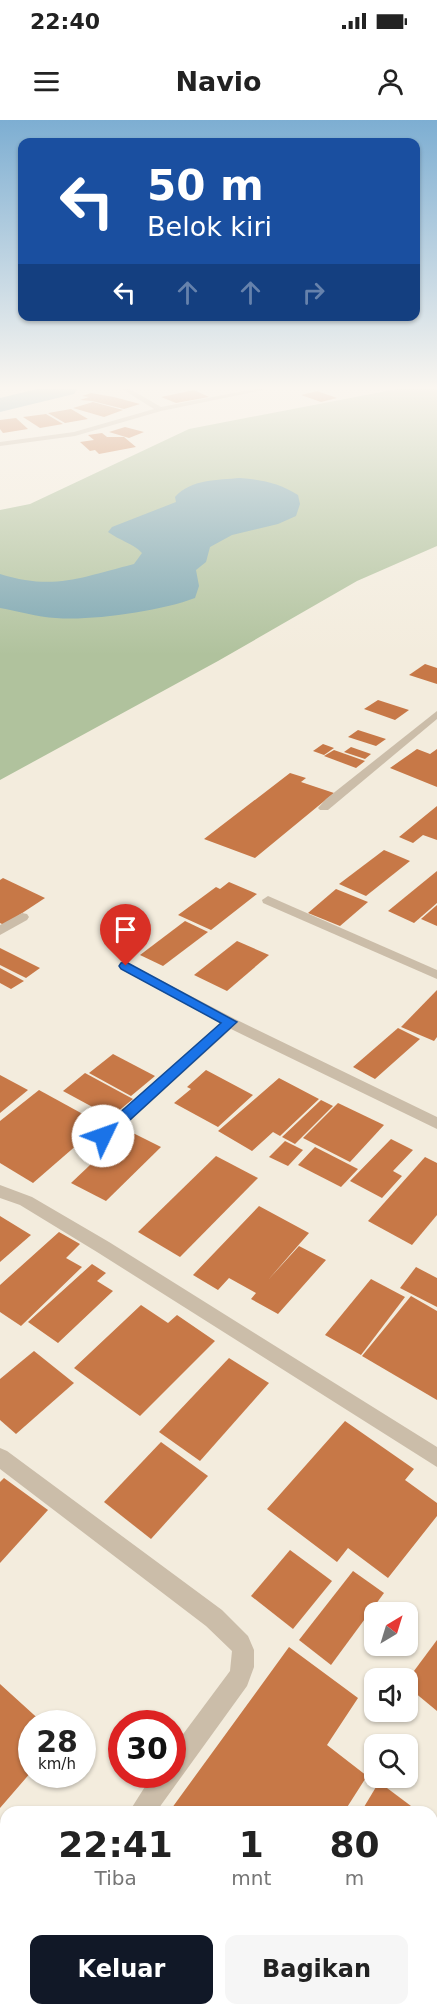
<!DOCTYPE html>
<html lang="id">
<head>
<meta charset="utf-8">
<style>
	body { margin:0; font-family:"DejaVu Sans",sans-serif; background:#f6f6f6; color:#222; height:100vh; display:flex; flex-direction:column; font-size:22px; white-space:nowrap }
	* { box-sizing:border-box; margin:0 }
	p { font-size:20px; color:#767676 }
	.icon { flex:none; width:33px; height:33px; fill:none; stroke:currentColor; stroke-width:2; stroke-linecap:round; stroke-linejoin:round }
	.map { position:relative; flex:1; overflow:hidden }
	.sheet { position:absolute; left:0px; top:1686px; width:438px; height:210px; display:flex; flex-direction:column; background:#fff; border-radius:18px 18px 0 0; box-shadow:0 2px 4px #0004 }
	.sheet>* { flex:none }
	.banner { position:absolute; left:18px; top:18px; width:402px; height:183px; border-radius:12px; box-shadow:0 2px 4px #0004; background:#1a4fa0; color:#fff; overflow:hidden }
	.needle { width:39px; rotate:38deg }
	.tools { position:absolute; left:364px; top:1482px; display:grid; gap:12px }
	.tools a { display:grid; place-items:center; width:54px; height:54px; border-radius:12px; background:#fff; box-shadow:0 2px 4px #0004; font-size:30px }
	.speed { position:absolute; left:18px; top:1590px; display:flex; gap:12px; font-size:30px; font-weight:700; text-align:center }
	.speed>* { display:grid; place-content:center; width:78px; height:78px; border-radius:50%; background:#fff; box-shadow:0 2px 4px #0004; line-height:1 }
	.speed small { font-size:15px; font-weight:400 }
	.speed .limit { border:9px solid #d22; background:#fff; color:#111 }
	.pin { position:absolute; display:grid; place-items:center; width:51px; height:51px; color:#fff; margin:-62px -26px; border-radius:50% 50% 50% 0; rotate:-45deg; box-shadow:0 0 6px #0007 }
	.pin .icon { rotate:45deg }
	.me { position:absolute; width:66px; margin:-33px; rotate:48deg; stroke-linejoin:round; filter:drop-shadow(0 0 4px #0008) }
	.turn { display:flex; align-items:center; gap:21px; height:126px; padding:0 30px; font-size:27px }
	.turn .icon { width:78px; height:78px; stroke-width:2.5 }
	.turn b { display:block; font-size:42px; line-height:51px }
	.lanes { display:flex; align-items:center; height:57px; padding:0 30px; background:#0003; justify-content:center; gap:30px; direction:ltr }
	.lanes .off { opacity:.35 }
	.eta { display:flex; justify-content:space-evenly; align-items:center; height:102px; text-align:center }
	.eta b { font-size:36px; font-weight:700; line-height:42px }
	.cta { display:flex; gap:12px; margin-top:auto; padding:12px 30px }
	.cta a { flex:1; height:69px; border-radius:12px; background:#111827; color:#fff; font-size:24px; font-weight:700; line-height:69px; text-align:center }
	.cta a+a { background:#f6f6f6; color:#222 }
	.status { display:flex; justify-content:space-between; align-items:center; height:42px; padding:0 30px; background:#fff; direction:ltr }
	.status svg { height:16px; fill:currentColor }
	header { display:flex; justify-content:space-between; align-items:center; height:78px; padding:0 30px; background:#fff; font-size:27px; font-weight:700 }
	.map>svg:first-child { display:block }
</style>
</head>
<body>
<div class="status"><b>22:40</b><svg viewBox="0 0 49 12"><path d="M0 12V9h3v3zM5 12V6h3v6zM10 12V3h3v9zM15 12V0h3v12zM26 1h20v11H26zM47 4h2v5h-2z"/></svg></div>
<header><svg class="icon" aria-label="menu" viewBox="0 0 24 24"><path d="M4 6h16M4 12h16M4 18h16"/></svg>Navio<svg class="icon" aria-label="person" viewBox="0 0 24 24"><circle cx="12" cy="8" r="4"/><path d="M4 21q1-7 8-7t8 7"/></svg></header>
<div class="map">
<svg width="437" height="1896" viewBox="0 0 437 1896">
	<rect width="100%" height="100%" fill="#f3ecdd"/>
	<polygon fill="#b0c29d" points="397,269 437,269 437,426 357,461 218,541 0,660 0,390 30,384 189,309"/>
	<path fill="#7ca6b0" d="M240,358C263,360 279,363 298,375L300,384L296,396L278,404L232,415L210,427L206,442L196,450L199,466L195,478C161,491 92,501 56,498C37,497 18,491 0,488V454C54,471 82,457 134,444L142,433C134,424 119,420 108,412L112,407L176,382L175,377C191,359 218,360 240,358Z"/>
	<g fill="none" stroke-linecap="round" stroke-linejoin="round">
		<polygon fill="#7ca6b0" fill-rule="evenodd" points="37,269 77,269 74,274 0,292 0,278"/>
	</g>
	<g fill="#c77847">
		<polygon points="194,270 209,277 176,283 161,277"/>
		<polygon points="317,271 337,278 321,282 301,275"/>
		<polygon points="91,273 114,277 140,284 124,289 92,281 80,280 89,277 82,276"/>
		<polygon points="93,282 123,290 104,297 73,288"/>
		<polygon points="71,289 88,299 65,303 48,293"/>
		<polygon points="46,294 63,304 40,308 23,297"/>
		<polygon points="16,298 28,309 3,313 0,309 0,300"/>
		<polygon points="125,307 144,312 129,318 109,312"/>
		<polygon points="102,313 107,317 124,317 136,327 99,334 95,330 90,331 80,322 94,320 88,315"/>
		<polygon points="425,544 437,548 437,564 409,555"/>
		<polygon points="378,580 409,590 395,600 364,589"/>
		<polygon points="358,610 386,619 376,626 348,617"/>
		<polygon points="323,624 334,628 324,635 313,631"/>
		<polygon points="351,627 371,634 365,639 344,632"/>
		<polygon points="417,629 430,634 437,629 437,667 390,648"/>
		<polygon points="334,630 365,641 356,648 324,636"/>
		<polygon points="290,653 306,658 301,662 334,673 255,738 204,719"/>
		<polygon points="437,686 437,720 423,715 413,723 399,717"/>
		<polygon points="384,730 410,741 366,776 339,764"/>
		<polygon points="437,751 437,783 414,803 388,791"/>
		<polygon points="3,758 45,778 4,805 0,803 0,760"/>
		<polygon points="229,762 257,774 211,810 178,795 216,767 220,769"/>
		<polygon points="336,769 368,782 340,806 308,793"/>
		<polygon points="437,785 437,806 421,799"/>
		<polygon points="185,801 208,812 163,846 140,835"/>
		<polygon points="237,821 269,835 227,871 194,855"/>
		<polygon points="0,828 40,848 26,858 0,845"/>
		<polygon points="0,848 24,861 11,869 0,863"/>
		<polygon points="437,870 437,917 434,921 401,907"/>
		<polygon points="398,908 420,919 375,959 353,947"/>
		<polygon points="113,934 155,956 131,976 89,953"/>
		<polygon points="206,950 253,975 218,1007 174,983 191,969 187,967"/>
		<polygon points="85,953 133,979 111,997 63,971"/>
		<polygon points="0,955 28,970 0,993"/>
		<polygon points="279,958 319,979 280,1016 273,1012 252,1031 218,1011"/>
		<polygon points="39,970 101,1004 33,1063 0,1043 0,1001"/>
		<polygon points="321,980 333,986 295,1024 282,1017"/>
		<polygon points="338,983 384,1005 350,1042 303,1018"/>
		<polygon points="127,1010 161,1027 106,1081 71,1063"/>
		<polygon points="391,1019 413,1030 393,1051 402,1056 382,1078 350,1061"/>
		<polygon points="285,1021 303,1030 288,1046 269,1037"/>
		<polygon points="315,1027 358,1049 341,1067 298,1045"/>
		<polygon points="216,1036 258,1058 180,1137 138,1112"/>
		<polygon points="425,1037 437,1043 437,1095 412,1125 368,1101"/>
		<polygon points="259,1086 309,1113 268,1160 299,1126 326,1140 278,1194 251,1179 256,1173 229,1158 218,1170 193,1155"/>
		<polygon points="0,1096 31,1115 0,1142"/>
		<polygon points="59,1112 80,1124 66,1138 82,1147 21,1206 0,1192 0,1165"/>
		<polygon points="92,1144 106,1153 97,1161 113,1171 58,1223 28,1202"/>
		<polygon points="416,1147 437,1158 437,1187 400,1168"/>
		<polygon points="371,1159 405,1177 361,1235 325,1215"/>
		<polygon points="411,1176 437,1191 437,1280 362,1236"/>
		<polygon points="141,1185 168,1203 177,1195 215,1221 140,1296 74,1248"/>
		<polygon points="34,1231 74,1263 16,1314 0,1300 0,1259"/>
		<polygon points="229,1238 269,1263 200,1341 159,1312"/>
		<polygon points="345,1301 414,1349 405,1360 437,1383 437,1396 388,1458 348,1428 337,1442 267,1389"/>
		<polygon points="161,1322 208,1356 151,1419 104,1382"/>
		<polygon points="4,1358 48,1390 0,1443 0,1362"/>
		<polygon points="290,1430 332,1461 293,1509 251,1476"/>
		<polygon points="353,1451 384,1473 331,1545 299,1520"/>
		<polygon points="437,1520 437,1591 408,1567 408,1559"/>
		<polygon points="289,1527 358,1578 327,1625 367,1656 344,1692 169,1692"/>
		<polygon points="0,1564 44,1604 32,1604 32,1651 0,1688"/>
		<polygon points="379,1662 419,1692 361,1692"/>
		<polygon points="432,1702 437,1706 437,1724 432,1733"/>
		<polygon points="18,1890 51,1890 57,1896 14,1896"/>
		<polygon points="90,1890 165,1890 161,1896 86,1896"/>
		<polygon points="189,1890 260,1890 267,1896 185,1896"/>
	</g>
	<g fill="none" stroke-linecap="round" stroke-linejoin="round">
		<g fill="#cbbda9" fill-rule="evenodd">
			<polygon points="122,269 130,269 161,287 254,269 268,269 161,291 75,316 0,326 0,322 74,312 154,289"/>
			<polygon points="437,591 437,599 328,690 320,690 318,688 326,679"/>
			<polygon points="268,776 437,850 437,859 263,783 262,780"/>
			<polygon points="22,793 27,794 29,797 27,800 0,815 0,805"/>
			<polygon points="126,842 235,899 437,997 437,1009 231,909 109,1020 97,1020 95,1016 97,1012 220,903 121,849 119,846 121,843"/>
			<polygon points="0,1065 32,1077 109,1122 437,1327 437,1347 97,1132 20,1085 0,1078"/>
			<polygon points="0,1328 7,1331 222,1490 248,1516 254,1530 254,1547 247,1566 156,1692 129,1692 153,1654 172,1654 172,1629 230,1551 232,1531 206,1506 0,1349"/>
			<polygon points="6,1827 6,1853 0,1854 0,1828"/>
			<polygon points="313,1890 343,1890 345,1896 315,1896"/>
		</g>
	</g>
	<linearGradient id="sky" x2="0" y2="1"><stop stop-color="#7daed2"/><stop offset="0.5" stop-color="#faf6f0"/><stop offset="1" stop-color="#faf6f0" stop-opacity="0"/></linearGradient>
	<rect width="437" height="535" fill="url(#sky)"/>
	<polygon fill="#1a73e8" stroke="#114b97" stroke-width="1.5" points="126,842 237,902 108,1020 103,1021 96,1016 98,1012 221,903 121,849 119,846 121,843"/>
</svg>
<div class="tools">
<a><svg class="needle" viewBox="-14 -14 28 28"><path d="M0-13l5 13h-10z" fill="#e53935"/><path d="M0 13l5-13h-10z" fill="#767676"/></svg></a>
<a><svg class="icon" aria-label="sound" viewBox="0 0 24 24"><path d="M4 9h4l5-4v14l-5-4H4zM17 9q2 3 0 6"/></svg></a>
<a><svg class="icon" aria-label="search" viewBox="0 0 24 24"><circle cx="10" cy="10" r="6"/><path d="M15 15l6 6"/></svg></a>
</div>
<div class="speed"><div>28<small>km/h</small></div><div class="limit">30</div></div>
<div class="pin" style="left:126px;top:846px;background:#d93025"><svg class="icon" aria-label="arrive" viewBox="0 0 24 24"><path d="M6 21V4h12l-3 4 3 4H6"/></svg></div>
<svg class="me" style="left:103px;top:1016px" viewBox="-20 -20 40 40"><circle r="19" fill="#fff"/><path d="M0-13L10 11 0 6-10 11z" fill="#1a73e8"/></svg>
<div class="banner">
<div class="turn"><svg class="icon" aria-label="left" viewBox="0 0 24 24"><path d="M17 20v-9H6M10 6l-5 5 5 5"/></svg><div><b>50 m</b>Belok kiri</div></div>
<div class="lanes"><svg class="icon" aria-label="left" viewBox="0 0 24 24"><path d="M17 20v-9H6M10 6l-5 5 5 5"/></svg><svg class="icon off" aria-label="ahead" viewBox="0 0 24 24"><path d="M12 20V5M6 11l6-6 6 6"/></svg><svg class="icon off" aria-label="ahead" viewBox="0 0 24 24"><path d="M12 20V5M6 11l6-6 6 6"/></svg><svg class="icon off" aria-label="right" viewBox="0 0 24 24"><path d="M7 20v-9h11M14 6l5 5-5 5"/></svg></div>
</div>
<section class="sheet">
<div class="eta">
<div><b>22:41</b><p>Tiba</p></div>
<div><b>1</b><p>mnt</p></div>
<div><b>80</b><p>m</p></div>
</div>
<div class="cta"><a>Keluar</a><a>Bagikan</a></div>
</section>
</div>
</body>
</html>
